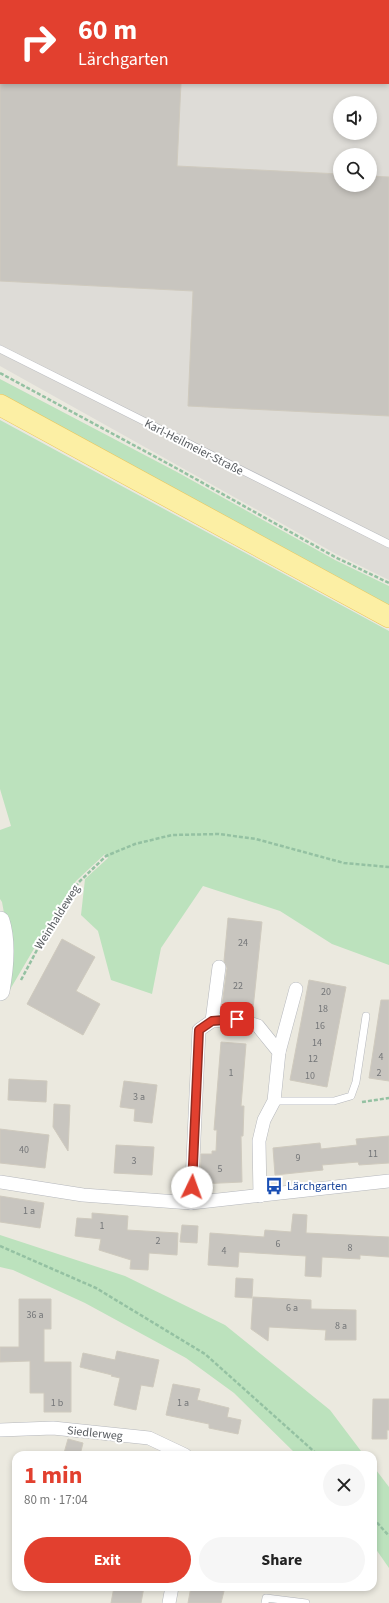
<!DOCTYPE html>
<html lang="en">
<head>
<meta charset="utf-8">
<style>
	body { margin:0; font-family:"Source Sans 3",sans-serif; background:#f6f6f6; color:#222; height:100vh; display:flex; flex-direction:column; font-size:15px; white-space:nowrap }
	* { box-sizing:border-box; margin:0 }
	p { font-size:13px; color:#767676 }
	.icon { flex:none; width:22px; height:22px; fill:none; stroke:currentColor; stroke-width:2; stroke-linecap:round; stroke-linejoin:round }
	.map { position:relative; flex:1; overflow:hidden }
	.details { position:absolute; left:12px; top:1451px; width:365px; height:140px; display:flex; flex-direction:column; background:#fff; border-radius:12px; box-shadow:0 2px 6px #0003 }
	.details>* { flex:none }
	.top-card { position:absolute; left:0px; top:0px; width:389px; height:84px; box-shadow:0 2px 6px #0003; background:#e2402f; color:#fff; overflow:hidden }
	.controls { position:absolute; left:333px; top:96px; display:grid; gap:8px }
	.controls a { display:grid; place-items:center; width:44px; height:44px; border-radius:50%; background:#fff; box-shadow:0 2px 6px #0003; font-size:20px }
	.pin { position:absolute; display:grid; place-items:center; width:34px; height:34px; color:#fff; margin:-17px; border-radius:8px; box-shadow:0 2px 6px #0006 }
	.me { position:absolute; width:44px; margin:-22px; rotate:3deg; stroke-linejoin:round; filter:drop-shadow(0 0 3px #0008) }
	.turn { display:flex; align-items:center; gap:14px; height:84px; padding:0 12px; font-size:18px }
	.turn .icon { width:52px; height:52px; stroke-width:2.5 }
	.turn b { display:block; font-size:28px; line-height:34px }
	.round { display:grid; place-items:center; flex:none; width:42px; height:42px; border-radius:21px; background:#f6f6f6 }
	.head { display:flex; align-items:center; justify-content:space-between; height:68px; padding:0 12px }
	h1 { font-size:24px; font-weight:700; line-height:30px; color:#e2402f }
	.primary-button { display:flex; gap:8px; margin-top:auto; padding:8px 12px }
	.primary-button a { flex:1; height:46px; border-radius:24px; background:#e2402f; color:#fff; font-size:16px; font-weight:700; line-height:46px; text-align:center }
	.primary-button a+a { background:#f6f6f6; color:#222 }
	.map>svg:first-child { display:block }
</style>
</head>
<body>
<div class="map">
<svg width="389" height="1603" viewBox="0 0 389 1603">
	<rect width="100%" height="100%" fill="#ebe9df"/>
	<path fill="#dedcd7" fill-rule="evenodd" d="M0,0H389V580L336,554L0,366ZM1,1H388V83H1ZM340,103H370V133H340ZM340,155H370V185H340Z"/>
	<g fill="#bce2bd">
		<polygon points="0,379 177,472 335,560 389,586 389,607 0,397"/>
		<polygon points="0,420 389,631 389,965 332,944 280,911 203,886 161,948 152,994 111,980 98,931 81,915 85,879 108,858 105,854 76,881 35,947 8,993 8,935 2,902 0,899 0,830 11,826 0,789"/>
		<polygon points="0,1235 125,1276 225,1325 330,1410 364,1455 297,1455 234,1393 186,1358 85,1303 13,1270 0,1267"/>
		<polygon points="373,1466 389,1487 389,1568 373,1545"/>
	</g>
	<g fill="#c8c5bf" stroke="#cfcabe">
		<polygon points="0,83 181,83 177,166 340,174 340,185 370,185 370,176 389,177 389,416 188,406 193,291 0,281"/>
		<polygon points="228,918 262,922 253,1009 222,1005 227,968 224,961"/>
		<polygon points="62,939 95,957 76,991 100,1004 83,1035 27,1004"/>
		<polygon points="309,980 346,987 327,1087 290,1080"/>
		<polygon points="381,1000 389,1000 389,1081 369,1078"/>
		<polygon points="221,1042 246,1044 241,1106 244,1106 243,1136 241,1136 242,1182 200,1184 201,1154 212,1154 212,1151 216,1151 217,1130 214,1130"/>
		<polygon points="9,1079 47,1081 46,1102 8,1100"/>
		<polygon points="124,1081 157,1085 152,1123 134,1121 135,1109 120,1107"/>
		<polygon points="54,1104 70,1105 68,1151 53,1127"/>
		<polygon points="0,1129 49,1135 45,1168 0,1163"/>
		<polygon points="389,1136 389,1163 359,1165 358,1162 322,1165 323,1170 275,1175 273,1148 320,1143 321,1149 357,1145 356,1139"/>
		<polygon points="116,1145 154,1147 152,1175 114,1173"/>
		<polygon points="0,1196 44,1203 40,1228 0,1222"/>
		<polygon points="92,1213 128,1216 127,1230 178,1233 177,1255 149,1253 148,1270 130,1269 131,1260 99,1250 101,1239 75,1236 77,1218 92,1219"/>
		<polygon points="293,1214 307,1215 306,1233 389,1237 389,1257 360,1255 360,1259 322,1257 321,1277 305,1276 306,1256 239,1252 238,1267 208,1265 210,1233 264,1237 265,1230 291,1232"/>
		<polygon points="182,1225 198,1226 197,1243 180,1242"/>
		<polygon points="236,1278 253,1279 252,1298 235,1297"/>
		<polygon points="253,1297 311,1300 311,1309 356,1310 356,1340 325,1340 326,1330 269,1327 268,1341 251,1329"/>
		<polygon points="19,1299 51,1299 51,1329 44,1329 44,1362 71,1362 71,1412 44,1412 44,1393 30,1393 30,1361 0,1362 0,1347 19,1347"/>
		<polygon points="117,1351 159,1360 153,1387 141,1385 136,1410 114,1405 120,1378 111,1376 112,1375 80,1367 83,1353 115,1360"/>
		<polygon points="173,1384 200,1389 197,1400 229,1408 227,1417 241,1420 238,1434 209,1428 209,1424 166,1415"/>
		<polygon points="373,1399 389,1399 389,1430 387,1430 387,1439 372,1439"/>
		<polygon points="68,1439 83,1443 80,1455 64,1453"/>
		<polygon points="114,1587 144,1587 141,1603 111,1603"/>
		<polygon points="191,1587 225,1587 221,1603 188,1603"/>
	</g>
	<g fill="none" stroke-linecap="round" stroke-linejoin="round">
		<g stroke="#b5b7bc" stroke-width="8">
			<g id="lane">
				<polyline points="0,349 389,544"/>
				<polyline points="274,1101 334,1101 351,1096 356,1082 366,1016"/>
				<polyline points="265,1603 266,1598 306,1603"/>
			</g>
		</g>
		<g stroke="#b5b7bc" stroke-width="14">
			<g id="street">
				<polyline points="212,1021 219,967"/>
				<polyline points="279,1052 296,989"/>
				<polyline points="0,1182 83,1195 191,1203 389,1181"/>
				<polyline points="191,1203 199,1030 212,1021 237,1019 258,1026 279,1052 274,1101 264,1120 259,1141 260,1196"/>
				<polyline points="0,1430 53,1428 149,1438 185,1455"/>
				<polyline points="169,1603 172,1587"/>
			</g>
		</g>
		<g stroke="#b5b9be" stroke-width="20">
			<path id="secondary" d="M0,921C7,943 4,969 0,991"/>
		</g>
		<g stroke="#ebc558" stroke-width="22">
			<polyline id="primary" points="0,405 389,617"/>
		</g>
		<g stroke="#94c1a2" stroke-width="2.5" stroke-dasharray="4 2" stroke-linecap="butt">
			<polyline points="0,373 176,468 335,557 389,583"/>
			<polyline points="21,980 38,948 78,883 106,856 135,844 172,835 219,834 256,839 344,863 389,867"/>
			<polyline points="362,1102 389,1098"/>
			<polyline points="0,1246 96,1288 205,1354 318,1455"/>
			<polyline points="373,1518 389,1536"/>
		</g>
		<use href="#lane" stroke="#fff" stroke-width="7"/>
		<use href="#street" stroke="#fff" stroke-width="13"/>
		<use href="#secondary" stroke="#fff" stroke-width="19"/>
		<use href="#primary" stroke="#fcefa4" stroke-width="21"/>
	</g>
	<g fill="none" stroke-linecap="round" stroke-linejoin="round">
		<g stroke="#932a1f" stroke-width="10">
			<polyline id="route" points="192,1187 199,1030 212,1021 237,1019"/>
		</g>
		<use href="#route" stroke="#e2402f" stroke-width="7"/>
	</g>
	<defs>
		<g id="bus-bare" transform="scale(1.38)"><path d="M-5-6H5V4H4V6H2V4H-2V6H-4V4H-5ZM-3.5-4V0h7V-4ZM-3.5 1.2v1.5H-2V1.2ZM2 1.2v1.5H3.5V1.2Z" fill="#1a4fb4" stroke="#fff" stroke-width="2.5" paint-order="stroke"/></g>
	</defs>
	<g fill-rule="evenodd">
		<use href="#bus-bare" x="274" y="1186"/>
	</g>
	<g text-anchor="middle" stroke-width="4" stroke-linejoin="round" paint-order="stroke">
		<g font-size="10" fill="#747678">
			<text x="243" y="946">24</text>
			<text x="238" y="989">22</text>
			<text x="326" y="995">20</text>
			<text x="323" y="1012">18</text>
			<text x="320" y="1029">16</text>
			<text x="317" y="1046">14</text>
			<text x="381" y="1060">4</text>
			<text x="313" y="1062">12</text>
			<text x="231" y="1076">1</text>
			<text x="379" y="1076">2</text>
			<text x="310" y="1079">10</text>
			<text x="139" y="1100">3 a</text>
			<text x="24" y="1153">40</text>
			<text x="373" y="1157">11</text>
			<text x="298" y="1161">9</text>
			<text x="134" y="1164">3</text>
			<text x="220" y="1172">5</text>
			<text x="29" y="1214">1 a</text>
			<text x="102" y="1229">1</text>
			<text x="158" y="1244">2</text>
			<text x="278" y="1247">6</text>
			<text x="350" y="1251">8</text>
			<text x="224" y="1254">4</text>
			<text x="292" y="1311">6 a</text>
			<text x="35" y="1318">36 a</text>
			<text x="341" y="1329">8 a</text>
			<text x="57" y="1406">1 b</text>
			<text x="183" y="1406">1 a</text>
		</g>
		<g font-size="12" fill="#585c60" stroke="#fff">
			<text transform="translate(194 447) rotate(27)" y="4">Karl-Heilmeier-Straße</text>
			<text transform="translate(57 917) rotate(-58)" y="4">Weinhaldeweg</text>
			<text transform="translate(95 1433) rotate(6)" y="4">Siedlerweg</text>
		</g>
		<g font-size="12" fill="#164399" stroke="#fff" text-anchor="start">
			<text x="287" y="1190">Lärchgarten</text>
		</g>
	</g>
</svg>
<div class="controls">
<a><svg class="icon" aria-label="sound" viewBox="0 0 24 24"><path d="M4 9h4l5-4v14l-5-4H4zM17 9q2 3 0 6"/></svg></a>
<a><svg class="icon" aria-label="search" viewBox="0 0 24 24"><circle cx="10" cy="10" r="6"/><path d="M15 15l6 6"/></svg></a>
</div>
<div class="pin" style="left:237px;top:1019px;background:#d93025"><svg class="icon" aria-label="arrive" viewBox="0 0 24 24"><path d="M6 21V4h12l-3 4 3 4H6"/></svg></div>
<svg class="me" style="left:192px;top:1187px" viewBox="-20 -20 40 40"><circle r="19" fill="#fff"/><path d="M0-13L10 11 0 6-10 11z" fill="#e2402f"/></svg>
<div class="top-card">
<div class="turn"><svg class="icon" aria-label="right" viewBox="0 0 24 24"><path d="M7 20v-9h11M14 6l5 5-5 5"/></svg><div><b>60 m</b>Lärchgarten</div></div>
</div>
<section class="details">
<div class="head"><div><h1>1 min</h1><p>80 m · 17:04</p></div><a class="round"><svg class="icon" aria-label="close" viewBox="0 0 24 24"><path d="M6 6l12 12M18 6L6 18"/></svg></a></div>
<div class="primary-button"><a>Exit</a><a>Share</a></div>
</section>
</div>
</body>
</html>
